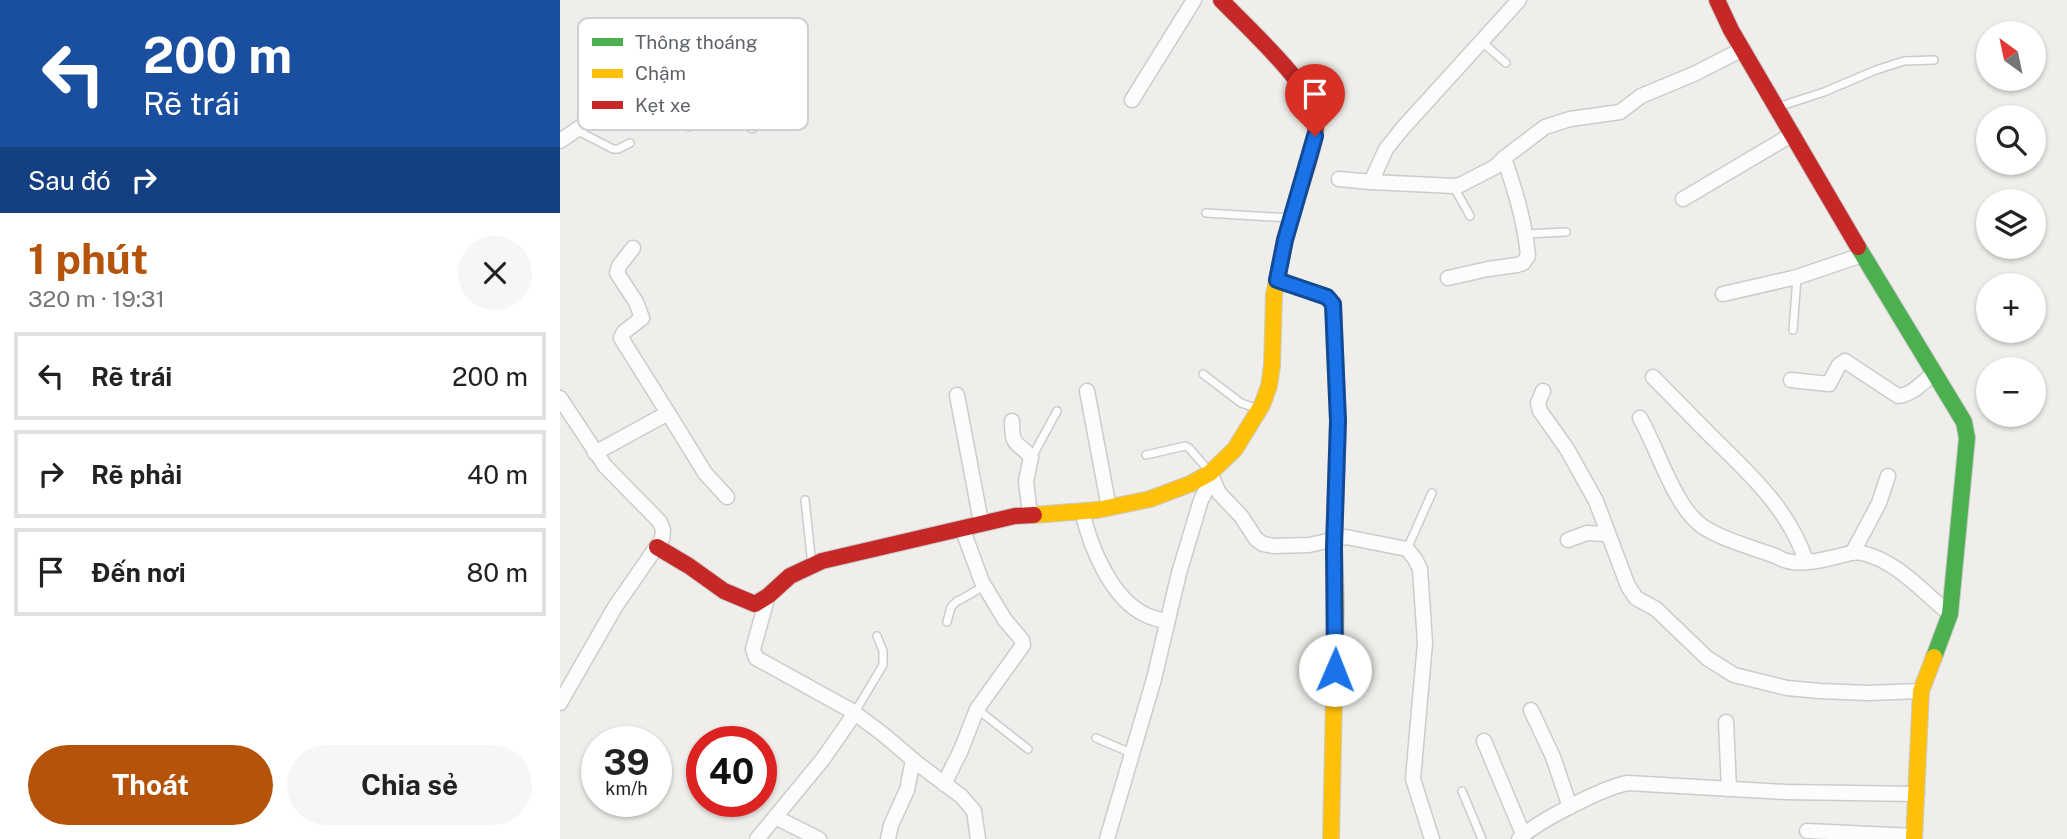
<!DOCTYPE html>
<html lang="vi">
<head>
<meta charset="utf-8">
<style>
	body { margin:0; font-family:"Public Sans",sans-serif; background:#f6f6f6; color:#222; height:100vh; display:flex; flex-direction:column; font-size:26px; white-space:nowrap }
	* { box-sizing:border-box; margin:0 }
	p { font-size:23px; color:#767676 }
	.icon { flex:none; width:38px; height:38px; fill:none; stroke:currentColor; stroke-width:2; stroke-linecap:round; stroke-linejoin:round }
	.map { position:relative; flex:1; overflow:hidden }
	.details { display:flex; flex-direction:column; background:#fff; width:560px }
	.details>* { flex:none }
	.top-card { background:#1a4fa0; color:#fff; overflow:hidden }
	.needle { width:46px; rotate:327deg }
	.fabs { position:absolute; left:1416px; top:21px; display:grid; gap:14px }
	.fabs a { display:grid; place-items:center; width:70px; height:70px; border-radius:50%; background:#fff; box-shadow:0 2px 5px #0004; font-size:35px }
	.speed { position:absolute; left:21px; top:726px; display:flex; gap:14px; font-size:35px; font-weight:700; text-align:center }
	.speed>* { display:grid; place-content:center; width:91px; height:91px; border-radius:50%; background:#fff; box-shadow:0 2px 5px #0004; line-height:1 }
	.speed small { font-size:18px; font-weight:400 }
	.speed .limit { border:10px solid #d22; background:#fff; color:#111 }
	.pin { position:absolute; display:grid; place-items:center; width:60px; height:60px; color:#fff; margin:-72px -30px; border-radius:50% 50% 50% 0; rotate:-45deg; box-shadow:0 0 7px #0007 }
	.pin .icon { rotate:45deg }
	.me { position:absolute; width:77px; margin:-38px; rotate:1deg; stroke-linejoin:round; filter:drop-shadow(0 0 5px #0008) }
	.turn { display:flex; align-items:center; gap:24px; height:147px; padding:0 28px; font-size:32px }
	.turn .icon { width:91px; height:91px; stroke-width:2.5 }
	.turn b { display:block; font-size:49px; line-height:60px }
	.then { display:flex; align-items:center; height:66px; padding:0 28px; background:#0003; gap:14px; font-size:26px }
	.round { display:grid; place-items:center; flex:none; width:74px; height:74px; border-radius:37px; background:#f6f6f6 }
	.head { display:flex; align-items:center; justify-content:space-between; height:119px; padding:0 28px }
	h1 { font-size:42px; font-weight:700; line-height:52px; color:#b45309 }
	.button { display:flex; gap:14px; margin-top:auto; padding:14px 28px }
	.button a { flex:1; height:80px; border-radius:42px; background:#b45309; color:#fff; font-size:28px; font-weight:700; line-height:80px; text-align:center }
	.button a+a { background:#f6f6f6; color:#222 }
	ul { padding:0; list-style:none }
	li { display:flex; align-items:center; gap:21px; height:88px; margin:0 14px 10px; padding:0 14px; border:4px solid #e0e0e0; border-radius:0px }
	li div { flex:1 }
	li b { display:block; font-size:26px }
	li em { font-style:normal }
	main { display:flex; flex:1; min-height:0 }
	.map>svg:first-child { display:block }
</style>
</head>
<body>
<main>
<section class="details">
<div class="top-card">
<div class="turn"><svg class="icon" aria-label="left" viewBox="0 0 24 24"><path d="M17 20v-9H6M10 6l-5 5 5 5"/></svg><div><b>200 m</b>Rẽ trái</div></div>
<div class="then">Sau đó<svg class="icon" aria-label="right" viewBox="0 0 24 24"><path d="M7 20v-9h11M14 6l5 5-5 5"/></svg></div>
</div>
<div class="head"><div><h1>1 phút</h1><p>320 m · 19:31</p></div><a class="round"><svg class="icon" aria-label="close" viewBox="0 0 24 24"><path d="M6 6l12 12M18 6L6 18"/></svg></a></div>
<ul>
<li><svg class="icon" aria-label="left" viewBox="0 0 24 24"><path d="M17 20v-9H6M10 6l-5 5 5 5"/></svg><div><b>Rẽ trái</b></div><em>200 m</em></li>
<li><svg class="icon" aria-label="right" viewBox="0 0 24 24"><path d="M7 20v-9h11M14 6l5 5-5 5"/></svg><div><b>Rẽ phải</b></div><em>40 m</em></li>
<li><svg class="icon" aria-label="arrive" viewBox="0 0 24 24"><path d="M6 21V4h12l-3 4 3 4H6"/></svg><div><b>Đến nơi</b></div><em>80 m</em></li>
</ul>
<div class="button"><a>Thoát</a><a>Chia sẻ</a></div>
</section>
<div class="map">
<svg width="1507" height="839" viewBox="0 0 1507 839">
	<rect width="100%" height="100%" fill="#efeeea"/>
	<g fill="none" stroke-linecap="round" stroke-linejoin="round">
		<g stroke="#cbcccc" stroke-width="10">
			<g id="lane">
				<polyline points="922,42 946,63"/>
				<polyline points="94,84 129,127"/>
				<polyline points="1218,107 1264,92 1316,70 1344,61 1374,60"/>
				<polyline points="16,130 53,149 58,149 70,143"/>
				<polyline points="894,187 910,216"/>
				<polyline points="646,213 730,218"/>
				<polyline points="966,234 1006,232"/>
				<polyline points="1233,330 1237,278"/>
				<polyline points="643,374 681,403 699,409"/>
				<polyline points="586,455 625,446 629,448 650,472"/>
				<polyline points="472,457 497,411"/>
				<polyline points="245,500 252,565"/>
				<polyline points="847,549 872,493"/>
				<polyline points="400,600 424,586"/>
				<polyline points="387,622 391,607 397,601"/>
				<polyline points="417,709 468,749"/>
				<polyline points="295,712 323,665 323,651 317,636"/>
				<polyline points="536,738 571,753"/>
				<polyline points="902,791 922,839"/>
			</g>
		</g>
		<g stroke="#cbcccc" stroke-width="17">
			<g id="street">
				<polyline points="959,0 842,129 826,149 811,182 894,186 900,185 935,167 944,158 985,127 1010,119 1060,112 1081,96 1134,74 1183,49"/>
				<polyline points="572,100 634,0"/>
				<polyline points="0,141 69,94 116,74 127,74 147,79 156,84 175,103 192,125"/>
				<polyline points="779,179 811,182"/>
				<polyline points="1123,199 1233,134"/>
				<polyline points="73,248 59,266 57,273 76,302 82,318 64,332 61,338 108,413"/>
				<path d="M888,278L928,269L957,265L963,263L968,256C965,222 955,190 944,158"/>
				<polyline points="1163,294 1237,277 1302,255"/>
				<path d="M1093,377C1113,397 1133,418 1153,438C1191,475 1229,510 1246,561"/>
				<path d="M1231,380L1269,384L1279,365L1285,361L1338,396C1352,395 1363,382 1374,373"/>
				<polyline points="527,391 549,508"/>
				<polyline points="983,391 978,403 980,411 1007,449 1036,501 1068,586 1076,598 1096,609 1147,658 1174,675 1227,688 1260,691 1308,693 1361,691"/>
				<polyline points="397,395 421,522"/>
				<polyline points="0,398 45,466 100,522 103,530 102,539 55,607 0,703"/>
				<path d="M1080,418C1098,449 1114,506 1142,526C1162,540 1195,548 1218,557C1233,567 1258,561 1275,557C1285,555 1292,551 1302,553C1337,561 1363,592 1390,614"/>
				<path d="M452,421C452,448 456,440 471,457L466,481L470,515"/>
				<polyline points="35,453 108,413 145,473 167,497"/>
				<polyline points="650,473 659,493 681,516 696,539 703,544 714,546 749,545 786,537 847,549 855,559 860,569 865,643 853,779 872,839"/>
				<path d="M522,511C530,546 551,599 586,615C593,618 600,620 607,622"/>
				<polyline points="1008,540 1027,533 1047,534"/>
				<polyline points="1293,552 1319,503 1328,476"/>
				<polyline points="207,599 193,649 196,658 292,711 324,735 358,764 401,796 414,811 418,839"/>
				<polyline points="971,710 993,757 1010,807"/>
				<polyline points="1166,722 1169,789"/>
				<polyline points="924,741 963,834"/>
				<polyline points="384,784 401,750 417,709 463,645 462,640 445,620 422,582 402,528"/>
				<polyline points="215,817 259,839"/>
				<polyline points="1247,831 1354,836"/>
				<polyline points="197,839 263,759 295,713"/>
				<polyline points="328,839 331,825 347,790 353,760"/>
				<polyline points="547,839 594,679 619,573 641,500 646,490 654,483"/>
				<path d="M959,839C976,822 1044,787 1068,783L1226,792L1357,794"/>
			</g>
		</g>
		<g stroke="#cacacb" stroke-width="18">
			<polyline id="fast" points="1298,247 1404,422 1407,438 1390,614 1374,657"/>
		</g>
		<g stroke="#cacacb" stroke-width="18">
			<g id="slow">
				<polyline points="717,280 767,297 773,304 778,421 774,547 776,605 771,839"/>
				<polyline points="474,515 537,510 590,499 630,484 650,473 675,449 702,405 709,386 712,366 714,295 725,239 735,206"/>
				<polyline points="1354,839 1361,691 1374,657"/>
			</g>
		</g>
		<g stroke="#cacacb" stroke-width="18">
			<g id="jam">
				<path d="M661,0C683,23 753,87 756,116C758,143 742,179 735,206"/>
				<polyline points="1157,0 1171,30 1298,247"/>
				<polyline points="97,547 129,566 164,591 195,604 208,596 230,576 262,561 455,516 474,515"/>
			</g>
		</g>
		<use href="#lane" stroke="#fdfcfc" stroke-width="7"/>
		<use href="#street" stroke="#fdfcfc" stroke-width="14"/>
		<use href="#fast" stroke="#4caf50" stroke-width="16"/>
		<use href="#slow" stroke="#ffc107" stroke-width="16"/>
		<use href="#jam" stroke="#c62828" stroke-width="16"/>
	</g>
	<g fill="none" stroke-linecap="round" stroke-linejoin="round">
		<g stroke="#114b97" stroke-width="18">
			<polyline id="route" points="755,136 725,240 717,280 767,297 773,304 778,421 774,547 775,670"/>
		</g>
		<use href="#route" stroke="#1a73e8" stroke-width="12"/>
	</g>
	<rect x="18" y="18" width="230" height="112" rx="10" fill="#fff" stroke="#cfd0d2" stroke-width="2"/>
	<rect x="32" y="38" width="31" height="8" fill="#4caf50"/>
	<rect x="32" y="69" width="31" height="9" fill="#ffc107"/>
	<rect x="32" y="101" width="31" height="8" fill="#c62828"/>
	<g font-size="19" fill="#5f6368">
		<text x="75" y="49">Thông thoáng</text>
		<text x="75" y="80">Chậm</text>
		<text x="75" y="112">Kẹt xe</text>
	</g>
</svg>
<div class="fabs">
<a><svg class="needle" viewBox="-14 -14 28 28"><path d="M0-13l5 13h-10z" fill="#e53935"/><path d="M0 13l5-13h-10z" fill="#767676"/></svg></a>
<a><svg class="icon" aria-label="search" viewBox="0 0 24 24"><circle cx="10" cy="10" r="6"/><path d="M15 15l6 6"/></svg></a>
<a><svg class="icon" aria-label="layers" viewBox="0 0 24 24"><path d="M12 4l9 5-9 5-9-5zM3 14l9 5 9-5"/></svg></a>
<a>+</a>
<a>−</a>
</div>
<div class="speed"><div>39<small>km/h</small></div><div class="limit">40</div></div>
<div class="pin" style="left:755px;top:136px;background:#d93025"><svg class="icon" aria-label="arrive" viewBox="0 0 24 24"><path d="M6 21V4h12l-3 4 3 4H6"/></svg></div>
<svg class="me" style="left:775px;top:670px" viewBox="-20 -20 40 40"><circle r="19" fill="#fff"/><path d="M0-13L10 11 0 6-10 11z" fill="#1a73e8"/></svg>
</div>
</main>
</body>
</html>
